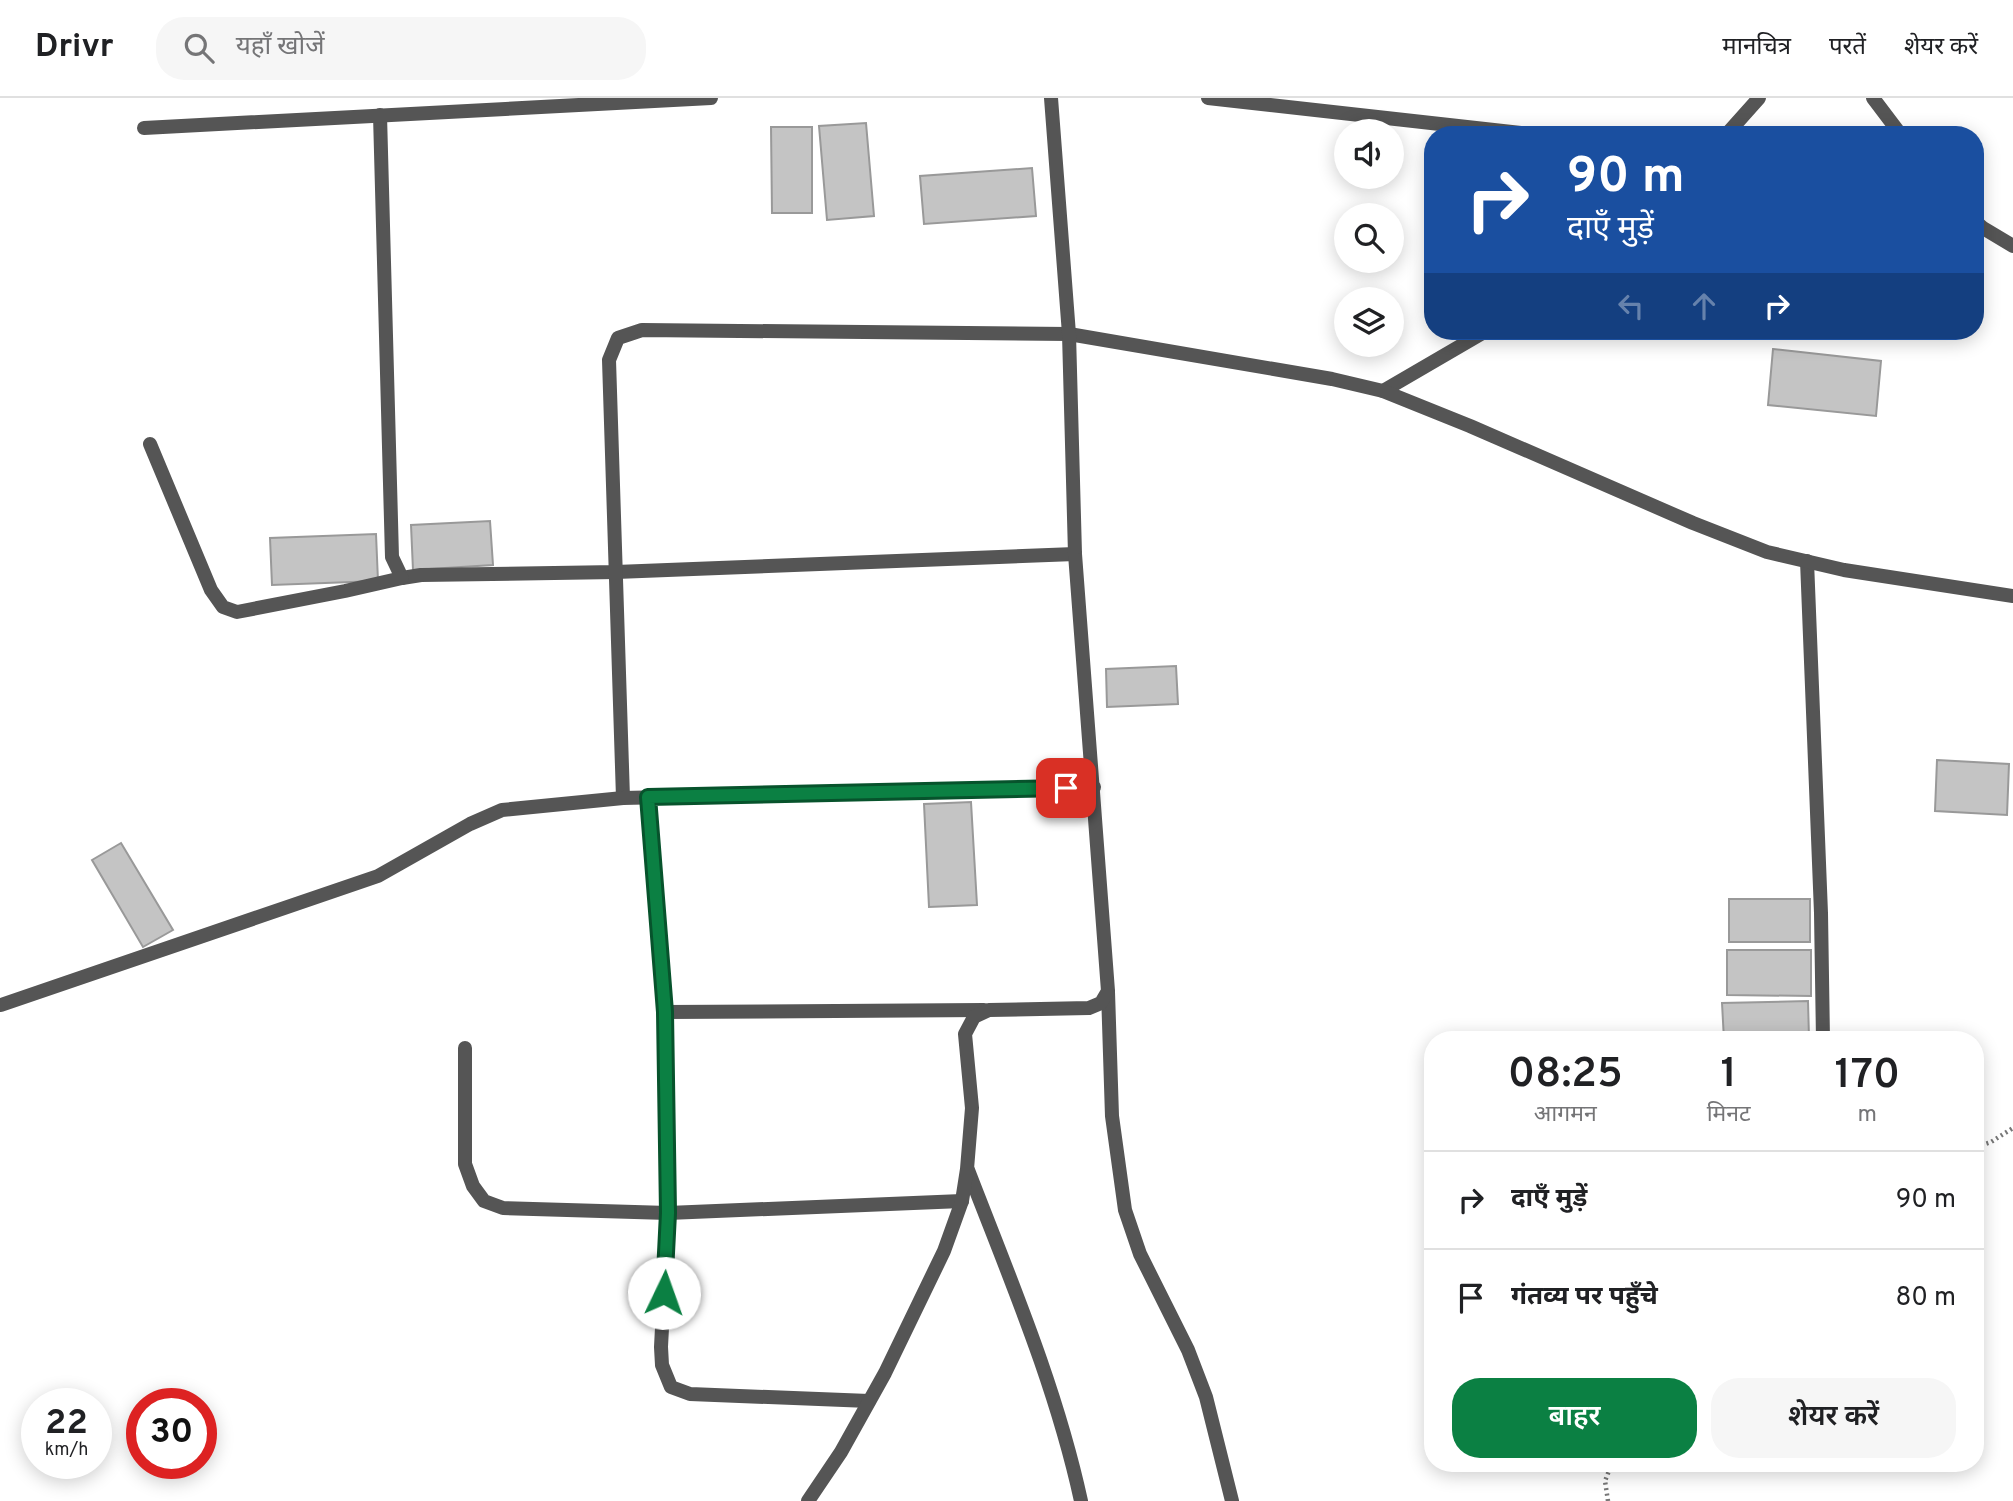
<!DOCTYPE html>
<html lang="hi">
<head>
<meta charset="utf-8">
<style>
	body { margin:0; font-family:Overpass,"Noto Sans Devanagari",sans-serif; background:#f6f6f6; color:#202124; height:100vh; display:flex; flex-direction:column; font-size:26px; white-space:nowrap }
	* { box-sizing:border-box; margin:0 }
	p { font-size:23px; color:#757577 }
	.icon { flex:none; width:38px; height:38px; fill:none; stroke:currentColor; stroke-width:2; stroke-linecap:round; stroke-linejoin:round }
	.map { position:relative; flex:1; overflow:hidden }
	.sheet { position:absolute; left:1424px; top:933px; width:560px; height:441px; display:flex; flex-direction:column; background:#fff; border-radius:28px; box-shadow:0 4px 18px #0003 }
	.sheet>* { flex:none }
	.top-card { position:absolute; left:1424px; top:28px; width:560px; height:214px; border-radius:28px; box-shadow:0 4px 18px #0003; background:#1a4fa0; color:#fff; overflow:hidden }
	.controls { position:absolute; left:1334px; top:21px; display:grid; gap:14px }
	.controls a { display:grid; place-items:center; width:70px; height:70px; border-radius:50%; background:#fff; box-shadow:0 4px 18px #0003; font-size:35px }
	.speed { position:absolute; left:21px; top:1290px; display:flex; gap:14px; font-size:35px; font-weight:700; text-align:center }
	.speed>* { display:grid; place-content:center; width:91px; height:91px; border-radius:50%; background:#fff; box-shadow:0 4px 18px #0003; line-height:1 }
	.speed small { font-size:18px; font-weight:400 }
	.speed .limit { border:10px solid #d22; background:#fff; color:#111 }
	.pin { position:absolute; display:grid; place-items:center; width:60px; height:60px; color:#fff; margin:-30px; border-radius:14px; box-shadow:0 4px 10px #0006 }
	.me { position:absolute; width:77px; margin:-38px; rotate:3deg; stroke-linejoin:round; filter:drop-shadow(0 0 5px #0008) }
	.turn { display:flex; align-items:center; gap:24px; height:147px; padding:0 28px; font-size:32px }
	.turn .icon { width:91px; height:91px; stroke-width:2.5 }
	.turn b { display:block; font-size:49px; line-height:60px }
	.lanes { display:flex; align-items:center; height:66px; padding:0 28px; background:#0003; justify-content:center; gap:35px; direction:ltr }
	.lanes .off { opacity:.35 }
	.eta { display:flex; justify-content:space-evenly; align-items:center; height:119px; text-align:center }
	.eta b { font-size:42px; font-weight:600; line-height:49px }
	.action { display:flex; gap:14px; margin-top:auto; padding:14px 28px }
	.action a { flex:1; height:80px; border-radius:28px; background:#0b8043; color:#fff; font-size:28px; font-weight:600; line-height:80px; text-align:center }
	.action a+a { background:#f6f6f6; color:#202124 }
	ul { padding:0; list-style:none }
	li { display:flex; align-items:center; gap:21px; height:98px; padding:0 28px; border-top:2px solid #e0e0e0 }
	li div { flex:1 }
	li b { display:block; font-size:26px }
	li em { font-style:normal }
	header { display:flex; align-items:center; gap:42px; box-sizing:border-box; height:98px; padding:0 35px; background:#fff; border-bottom:2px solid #e0e0e0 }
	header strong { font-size:33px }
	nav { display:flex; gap:38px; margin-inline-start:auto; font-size:24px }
	.search { width:490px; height:63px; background:#f6f6f6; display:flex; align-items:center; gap:18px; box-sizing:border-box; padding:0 24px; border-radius:28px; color:#757577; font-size:26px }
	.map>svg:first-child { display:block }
</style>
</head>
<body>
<header>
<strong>Drivr</strong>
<div class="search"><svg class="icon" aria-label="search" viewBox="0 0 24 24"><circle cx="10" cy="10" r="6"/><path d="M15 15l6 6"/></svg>यहाँ खोजें</div>
<nav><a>मानचित्र</a><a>परतें</a><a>शेयर करें</a></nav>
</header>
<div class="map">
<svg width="2013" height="1403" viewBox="0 0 2013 1403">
	<rect width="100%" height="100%" fill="#fff"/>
	<g fill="#c4c4c4" stroke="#999" stroke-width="2">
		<polygon points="866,25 874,118 827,122 819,28"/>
		<polygon points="771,29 812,29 812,115 772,115"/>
		<polygon points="1032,70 1036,118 924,126 920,78"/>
		<polygon points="1773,251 1881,263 1876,318 1768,307"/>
		<polygon points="490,423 493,467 413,472 411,427"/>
		<polygon points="376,436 378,483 272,487 270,440"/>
		<polygon points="1176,568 1178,606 1107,609 1106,571"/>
		<polygon points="1937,662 2009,666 2007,717 1935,713"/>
		<polygon points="971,704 977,807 929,809 924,706"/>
		<polygon points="121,745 173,832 143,849 92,762"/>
		<rect x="1729" y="801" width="81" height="43"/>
		<polygon points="1727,852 1811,852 1811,898 1727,897"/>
		<polygon points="1808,903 1809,940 1724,942 1722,905"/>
	</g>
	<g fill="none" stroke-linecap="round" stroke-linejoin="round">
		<g stroke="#777" stroke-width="4.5" stroke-dasharray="2 3.5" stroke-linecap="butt">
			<polyline points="1976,1049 1991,1044 2013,1030"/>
			<polyline points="1608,1403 1605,1383 1612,1365"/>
		</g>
		<g stroke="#555" stroke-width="14">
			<polyline points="1208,0 1529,36"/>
			<polyline points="1873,0 1901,37"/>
			<polyline points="380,17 392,459 402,480 421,477 616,474 1075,456"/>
			<polyline points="144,30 711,0"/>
			<polyline points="1726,37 1759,0"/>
			<polyline points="1976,124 1983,130 2013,148"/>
			<polyline points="1383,293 1486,233"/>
			<polyline points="150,346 211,492 223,509 237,514 345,493 402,480"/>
			<polyline points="1807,463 1821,815 1823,942"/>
			<polyline points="648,699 665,914 668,1115 661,1249 662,1267 671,1289 690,1296 869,1303"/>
			<polyline points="623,700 609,262 618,240 642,232 1069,236 1332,281 1383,293 1470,328 1693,425 1767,454 1844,472 2013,498"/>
			<polyline points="1108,894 1112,1018 1125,1112 1140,1156 1188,1252 1206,1299 1232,1403"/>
			<polyline points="1,907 378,778 470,726 502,712 623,700 1094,689"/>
			<polyline points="665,914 984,912"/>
			<polyline points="465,950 465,1066 473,1088 484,1103 503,1110 668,1115 962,1103"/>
			<path d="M968,1072C1010,1181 1056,1288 1081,1403"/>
			<polyline points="808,1403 841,1354 885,1275 944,1153 962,1103 967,1071 972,1010 965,936 974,919 989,912 1089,910 1101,905 1108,893 1075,456 1069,236 1051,0"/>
		</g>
	</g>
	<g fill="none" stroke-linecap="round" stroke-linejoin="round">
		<g stroke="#07532c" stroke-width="18">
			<polyline id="route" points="664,1195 668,1115 665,914 648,699 1066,690"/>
		</g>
		<use href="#route" stroke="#0b8043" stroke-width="12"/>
	</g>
</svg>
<div class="controls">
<a><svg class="icon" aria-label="sound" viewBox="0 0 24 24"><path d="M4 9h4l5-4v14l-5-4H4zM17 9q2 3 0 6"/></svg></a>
<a><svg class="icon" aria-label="search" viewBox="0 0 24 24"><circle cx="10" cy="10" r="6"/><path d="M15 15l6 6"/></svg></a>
<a><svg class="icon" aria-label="layers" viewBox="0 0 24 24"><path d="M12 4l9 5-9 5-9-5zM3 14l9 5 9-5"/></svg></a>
</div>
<div class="speed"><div>22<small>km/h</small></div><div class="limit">30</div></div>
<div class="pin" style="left:1066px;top:690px;background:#d93025"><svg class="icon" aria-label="arrive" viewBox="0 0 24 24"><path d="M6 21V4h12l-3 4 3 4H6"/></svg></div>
<svg class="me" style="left:664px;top:1195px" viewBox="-20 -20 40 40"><circle r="19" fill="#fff"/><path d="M0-13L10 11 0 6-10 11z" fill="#0b8043"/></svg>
<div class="top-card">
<div class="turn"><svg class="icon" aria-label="right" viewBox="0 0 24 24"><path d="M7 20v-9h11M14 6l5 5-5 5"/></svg><div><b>90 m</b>दाएँ मुड़ें</div></div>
<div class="lanes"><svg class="icon off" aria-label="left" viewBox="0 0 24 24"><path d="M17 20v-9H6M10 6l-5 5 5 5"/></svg><svg class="icon off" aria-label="ahead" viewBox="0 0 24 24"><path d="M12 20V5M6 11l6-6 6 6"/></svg><svg class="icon" aria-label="right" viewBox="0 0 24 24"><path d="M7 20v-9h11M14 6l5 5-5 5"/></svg></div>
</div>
<section class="sheet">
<div class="eta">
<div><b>08:25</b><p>आगमन</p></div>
<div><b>1</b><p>मिनट</p></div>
<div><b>170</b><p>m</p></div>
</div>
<ul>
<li><svg class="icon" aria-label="right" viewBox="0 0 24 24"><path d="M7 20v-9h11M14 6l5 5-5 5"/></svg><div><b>दाएँ मुड़ें</b></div><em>90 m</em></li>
<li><svg class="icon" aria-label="arrive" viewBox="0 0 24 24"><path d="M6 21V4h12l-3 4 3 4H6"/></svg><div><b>गंतव्य पर पहुँचे</b></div><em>80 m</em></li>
</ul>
<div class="action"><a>बाहर</a><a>शेयर करें</a></div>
</section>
</div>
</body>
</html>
